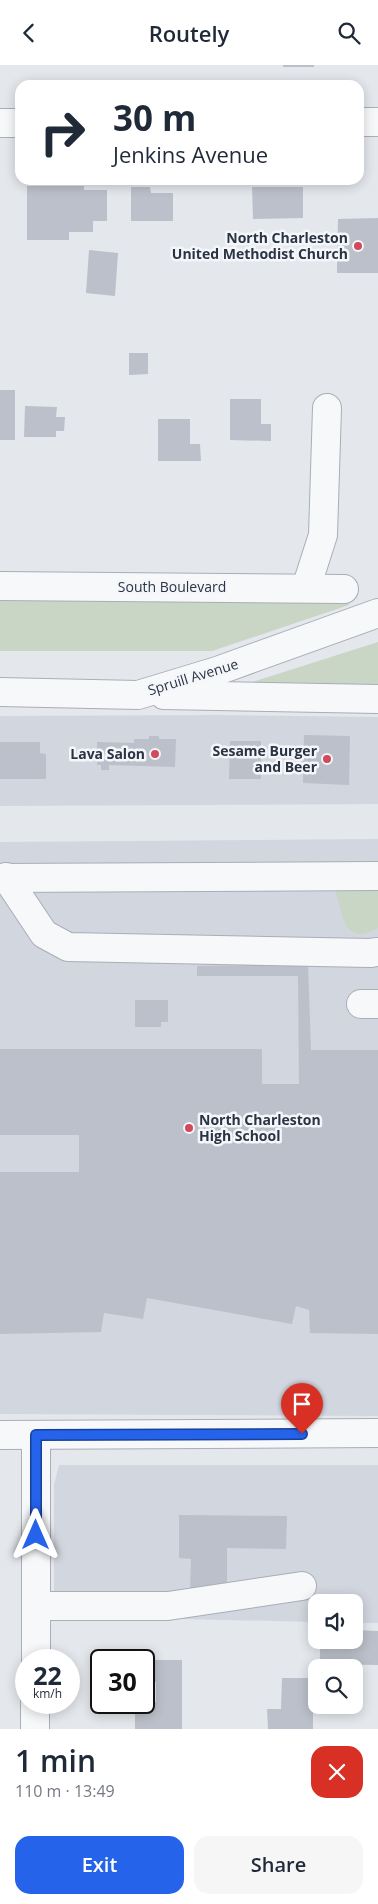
<!DOCTYPE html>
<html lang="en">
<head>
<meta charset="utf-8">
<style>
	body { margin:0; font-family:"Open Sans",sans-serif; background:#f6f6f7; color:#1f2937; height:100vh; display:flex; flex-direction:column; font-size:19px; white-space:nowrap }
	* { box-sizing:border-box; margin:0 }
	p { font-size:16px; color:#747a83 }
	.icon { flex:none; width:28px; height:28px; fill:none; stroke:currentColor; stroke-width:2; stroke-linecap:round; stroke-linejoin:round }
	.map { position:relative; height:1664px; overflow:hidden }
	.side { display:flex; flex-direction:column; background:#fff; flex:1 }
	.side>* { flex:none }
	.guide { position:absolute; left:15px; top:15px; width:349px; height:105px; border-radius:15px; box-shadow:0 2px 12px #0003; background:#fff; color:#1f2937; overflow:hidden }
	.tools { position:absolute; left:308px; top:1529px; display:grid; gap:10px }
	.tools a { display:grid; place-items:center; width:55px; height:55px; border-radius:10px; background:#fff; box-shadow:0 2px 12px #0003; font-size:25px }
	.speed { position:absolute; left:15px; top:1584px; display:flex; gap:10px; font-size:25px; font-weight:700; text-align:center }
	.speed>* { display:grid; place-content:center; width:65px; height:65px; border-radius:50%; background:#fff; box-shadow:0 2px 12px #0003; line-height:1 }
	.speed small { font-size:12px; font-weight:400 }
	.speed .limit { border:2px solid #111; border-radius:8px; background:#fff; color:#111 }
	.pin { position:absolute; display:grid; place-items:center; width:42px; height:42px; color:#fff; margin:-51px -21px; border-radius:50% 50% 50% 0; rotate:-45deg; box-shadow:0 0 5px #0007 }
	.pin .icon { rotate:45deg }
	.me { position:absolute; width:55px; margin:-28px; rotate:0deg; stroke-linejoin:round; filter:drop-shadow(0 0 4px #0008) }
	.turn { display:flex; align-items:center; gap:18px; height:105px; padding:0 15px; font-size:22px }
	.turn .icon { width:65px; height:65px; stroke-width:2.5 }
	.turn b { display:block; font-size:35px; line-height:42px }
	.round { display:grid; place-items:center; flex:none; width:52px; height:52px; border-radius:15px; background:#f6f6f7 }
	.head { display:flex; align-items:center; justify-content:space-between; height:85px; padding:0 15px }
	h1 { font-size:30px; font-weight:600; line-height:38px }
	.action { display:flex; gap:10px; margin-top:auto; padding:10px 15px }
	.action a { flex:1; height:58px; border-radius:15px; background:#2563eb; color:#fff; font-size:20px; font-weight:600; line-height:58px; text-align:center }
	.action a+a { background:#f6f6f7; color:#1f2937 }
	header { display:flex; justify-content:space-between; align-items:center; height:65px; padding:0 15px; background:#fff; font-size:22px; font-weight:600 }
	.map>svg:first-child { display:block }
</style>
</head>
<body>
<header><svg class="icon" aria-label="back" viewBox="0 0 24 24"><path d="M15 5l-7 7 7 7"/></svg>Routely<svg class="icon" aria-label="search" viewBox="0 0 24 24"><circle cx="10" cy="10" r="6"/><path d="M15 15l6 6"/></svg></header>
<div class="map">
<svg width="378" height="1664" viewBox="0 0 378 1664">
	<rect width="100%" height="100%" fill="#e4e7ec"/>
	<g fill="#d2d6de">
		<polygon points="217,650 378,652 378,739 0,741 0,651"/>
		<polygon points="378,774 378,1351 0,1349 0,777"/>
		<polygon points="59,1400 378,1400 378,1558 354,1558 354,1538 316,1538 316,1557 54,1551 54,1420"/>
	</g>
	<g fill="#c9d6c5">
		<polygon points="344,524 349,540 212,586 0,586 0,528"/>
		<polygon points="378,577 378,620 240,621"/>
		<path d="M378,820V863C341,884 343,845 334,821Z"/>
	</g>
	<g fill="#bbc0ca">
		<rect x="283" y="0" width="31" height="2"/>
		<polygon points="27,121 84,121 84,125 107,125 107,156 93,156 93,167 69,167 69,175 27,175"/>
		<polygon points="131,122 150,122 151,128 173,128 173,156 131,156"/>
		<polygon points="252,122 303,122 303,153 253,154"/>
		<polygon points="378,153 378,208 337,208 338,154"/>
		<polygon points="89,185 118,188 115,231 86,228"/>
		<polygon points="129,288 148,288 148,309 129,310"/>
		<rect x="0" y="325" width="15" height="50"/>
		<polygon points="230,334 261,334 261,359 271,359 271,376 230,375"/>
		<polygon points="25,341 57,342 56,352 65,352 64,366 56,366 56,372 24,372"/>
		<polygon points="158,354 190,354 190,379 200,379 201,396 158,396"/>
		<polygon points="304,670 350,671 349,720 303,718"/>
		<polygon points="149,671 159,671 159,674 176,674 175,702 109,700 109,705 101,705 101,700 97,700 97,677 134,678 134,674 149,674"/>
		<polygon points="230,676 261,676 261,714 229,714"/>
		<polygon points="0,677 40,677 40,688 46,689 46,714 0,714"/>
		<polygon points="308,899 311,985 378,985 378,1269 310,1268 309,1245 296,1241 292,1259 147,1233 143,1254 104,1248 101,1267 0,1269 0,1107 79,1107 79,1070 0,1070 0,984 262,984 262,1019 299,1019 298,911 197,911 197,901"/>
		<polygon points="135,935 168,935 168,957 161,957 161,962 135,962"/>
		<polygon points="179,1450 287,1451 286,1484 227,1483 227,1526 190,1527 191,1494 179,1493"/>
		<polygon points="354,1565 378,1566 378,1600 320,1599 320,1575 354,1575"/>
		<polygon points="144,1595 182,1595 182,1664 135,1664 135,1638 156,1637 156,1617 144,1617"/>
		<polygon points="282,1613 313,1613 313,1664 268,1664 267,1644 281,1644"/>
	</g>
	<g fill="none" stroke-linecap="round" stroke-linejoin="round">
		<g stroke="#a9aeb7" stroke-width="30">
			<g id="minor">
				<polyline points="359,57 378,57"/>
				<polyline points="0,58 20,58"/>
				<polyline points="0,521 344,524"/>
				<polyline points="306,523 323,470 327,343"/>
				<polyline points="0,627 138,630 217,606 378,548"/>
				<polyline points="164,630 378,634"/>
				<polyline points="6,812 44,869 68,882 370,888 378,887"/>
				<polyline points="0,813 378,811"/>
				<polyline points="361,939 378,939"/>
				<polyline points="0,1370 378,1368"/>
				<polyline points="36,1541 168,1541 302,1521"/>
				<polyline points="36,1595 36,1370"/>
				<polyline points="35,1664 35,1638"/>
			</g>
		</g>
		<use href="#minor" stroke="#f7f8fa" stroke-width="28"/>
	</g>
	<g fill="none" stroke-linecap="round" stroke-linejoin="round">
		<g stroke="#184099" stroke-width="12">
			<polyline id="route" points="36,1470 36,1370 302,1369"/>
		</g>
		<use href="#route" stroke="#2563eb" stroke-width="9"/>
	</g>
	<g fill="#d1495b" stroke="#f4f6f9" stroke-width="2">
		<circle cx="358" cy="181" r="5"/>
		<circle cx="155" cy="689" r="5"/>
		<circle cx="327" cy="694" r="5"/>
		<circle cx="189" cy="1063" r="5"/>
	</g>
	<g text-anchor="middle" stroke-width="5" stroke-linejoin="round" paint-order="stroke">
		<g font-size="14" font-weight="bold" fill="#2b3445" stroke="#f4f6f9" text-anchor="end">
			<text x="348" y="178">North Charleston<tspan x="348" dy="16">United Methodist Church</tspan></text>
			<text x="317" y="691">Sesame Burger<tspan x="317" dy="16">and Beer</tspan></text>
			<text x="145" y="694">Lava Salon</text>
			<text x="199" y="1060" text-anchor="start">North Charleston<tspan x="199" dy="16">High School</tspan></text>
		</g>
		<g font-size="14" fill="#2b3445" stroke="#f4f6f9">
			<text x="172" y="527">South Boulevard</text>
			<text transform="translate(193 612) rotate(-17)" y="5">Spruill Avenue</text>
		</g>
	</g>
</svg>
<div class="tools">
<a><svg class="icon" aria-label="sound" viewBox="0 0 24 24"><path d="M4 9h4l5-4v14l-5-4H4zM17 9q2 3 0 6"/></svg></a>
<a><svg class="icon" aria-label="search" viewBox="0 0 24 24"><circle cx="10" cy="10" r="6"/><path d="M15 15l6 6"/></svg></a>
</div>
<div class="speed"><div>22<small>km/h</small></div><div class="limit">30</div></div>
<div class="pin" style="left:302px;top:1369px;background:#d93025"><svg class="icon" aria-label="arrive" viewBox="0 0 24 24"><path d="M6 21V4h12l-3 4 3 4H6"/></svg></div>
<svg class="me" style="left:36px;top:1470px" viewBox="-20 -20 40 40"><path d="M0-17L14 15 0 8-14 15z" fill="#2563eb" stroke="#fff" stroke-width="4"/></svg>
<div class="guide">
<div class="turn"><svg class="icon" aria-label="right" viewBox="0 0 24 24"><path d="M7 20v-9h11M14 6l5 5-5 5"/></svg><div><b>30 m</b>Jenkins Avenue</div></div>
</div>
</div>
<section class="side">
<div class="head"><div><h1>1 min</h1><p>110 m · 13:49</p></div><a class="round" style="background:#d93025;color:#fff"><svg class="icon" aria-label="close" viewBox="0 0 24 24"><path d="M6 6l12 12M18 6L6 18"/></svg></a></div>
<div class="action"><a>Exit</a><a>Share</a></div>
</section>
</body>
</html>
